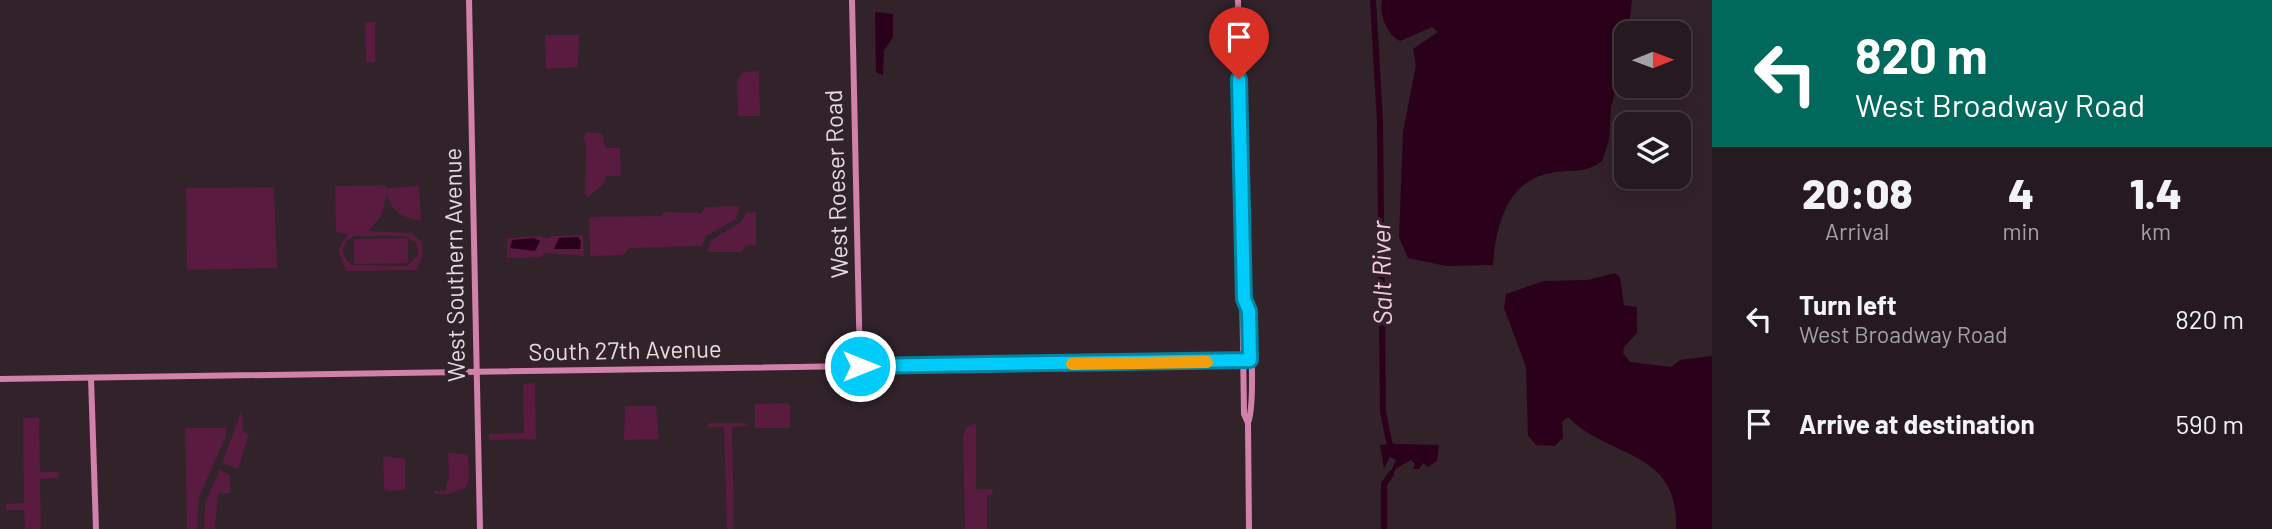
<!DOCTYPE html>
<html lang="en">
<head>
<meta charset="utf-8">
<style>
	body { margin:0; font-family:Barlow,sans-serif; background:#2e2329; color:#f1f3f6; height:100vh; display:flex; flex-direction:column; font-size:26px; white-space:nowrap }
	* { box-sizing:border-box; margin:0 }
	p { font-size:23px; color:#a4a1a5 }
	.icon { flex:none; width:38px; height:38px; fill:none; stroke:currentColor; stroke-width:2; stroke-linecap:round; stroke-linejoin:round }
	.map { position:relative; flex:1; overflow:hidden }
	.panel { display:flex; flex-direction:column; background:#261a20; width:560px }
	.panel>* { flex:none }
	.banner { background:#00695c; color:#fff; overflow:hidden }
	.needle { width:46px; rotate:89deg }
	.fabs { position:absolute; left:1614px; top:21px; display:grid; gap:14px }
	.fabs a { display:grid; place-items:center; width:77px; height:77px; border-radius:14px; background:#261a20; box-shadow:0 7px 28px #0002,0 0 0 2px #42383e; font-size:35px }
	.pin { position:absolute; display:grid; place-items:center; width:60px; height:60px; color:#fff; margin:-72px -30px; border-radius:50% 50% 50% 0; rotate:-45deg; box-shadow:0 0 7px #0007 }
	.pin .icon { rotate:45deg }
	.me { position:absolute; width:77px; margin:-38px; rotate:90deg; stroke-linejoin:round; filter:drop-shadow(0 0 5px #0008) }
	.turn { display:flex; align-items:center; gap:24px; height:147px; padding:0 28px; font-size:32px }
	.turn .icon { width:91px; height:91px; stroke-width:2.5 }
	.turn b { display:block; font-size:49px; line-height:60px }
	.eta { display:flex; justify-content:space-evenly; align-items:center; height:119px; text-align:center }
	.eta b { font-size:42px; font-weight:800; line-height:49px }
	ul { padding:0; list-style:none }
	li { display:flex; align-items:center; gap:21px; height:105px; padding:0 28px }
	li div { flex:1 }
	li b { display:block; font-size:26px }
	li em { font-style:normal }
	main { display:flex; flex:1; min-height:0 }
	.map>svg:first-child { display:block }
</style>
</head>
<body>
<main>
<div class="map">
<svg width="1712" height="529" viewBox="0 0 1712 529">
	<rect width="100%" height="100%" fill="#32222a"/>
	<g fill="#591b3f" fill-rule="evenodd">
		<polygon points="365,22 375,22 375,62 366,62"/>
		<polygon points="545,35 579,35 578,67 546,69"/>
		<polygon points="759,71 760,116 738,116 737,81 743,72"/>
		<polygon points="587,132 603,134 605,148 620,148 621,176 606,176 604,184 588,197 585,194 586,143 583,138"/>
		<path d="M385,185L387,188L419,186L421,220C404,219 390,211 387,193L381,216L368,231L411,233L422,242L423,256L416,270L346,271L338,250L348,234L336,232L335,186ZM354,236H405L417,244L418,255L407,266L353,265C339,258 340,243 354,236Z"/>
		<polygon points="274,187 277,268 187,270 186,188"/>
		<polygon points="740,206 736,219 706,236 702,246 629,248 623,255 590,256 589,217 661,216 664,212 701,213 706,207"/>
		<polygon points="756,212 756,245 746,246 741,252 708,252 710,241 741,222 746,213"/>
		<polygon points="583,235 584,256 545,253 540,257 507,258 507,238 539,236 547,239 553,236"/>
		<polygon points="408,238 408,263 354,264 354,239"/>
		<polygon points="535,383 536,439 489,440 489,434 524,433 523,384"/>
		<polygon points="787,403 790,406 790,428 755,428 755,404"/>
		<polygon points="625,406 656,406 659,439 624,440"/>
		<polygon points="242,410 243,432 249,434 238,469 222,463"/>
		<polygon points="23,418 39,418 40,472 59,472 58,478 40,479 41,529 25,529 24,510 6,510 6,504 24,503"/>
		<polygon points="710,423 745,423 749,426 732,427 734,529 727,529 724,427 707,427"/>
		<polygon points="976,423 976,489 992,489 993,494 987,497 987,529 965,529 963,437 966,428"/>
		<polygon points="185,428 227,428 225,438 199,497 197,529 187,529"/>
		<polygon points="448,453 468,454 469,481 465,488 449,494 435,494 434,491 445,491 449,476"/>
		<polygon points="383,456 405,459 405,490 389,491 384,488"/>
		<polygon points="220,470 230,475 230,493 218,494 215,529 204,529 205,503"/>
	</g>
	<g fill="#2b001a">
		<path d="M1382,0H1632L1626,53L1611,107L1609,140L1602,161C1586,174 1570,169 1551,173C1505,181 1496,228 1493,265L1446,266L1408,258L1399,237L1403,132L1416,65L1413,49L1438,32L1432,27L1400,41C1386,34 1379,13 1382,0Z"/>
		<polygon points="875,12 893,14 893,37 884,51 883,75 876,72"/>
		<polygon points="578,237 581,241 580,249 554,249 559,238"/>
		<polygon points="534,238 540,241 535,251 510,248 512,240"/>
		<path d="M1615,273L1620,277L1624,305L1637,307V333L1624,347L1623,353L1630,362L1671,367L1680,360L1712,356V529H1676C1679,448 1610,460 1568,417L1562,422L1563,438L1555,446L1536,445L1528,435L1526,367L1504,308L1506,294L1544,281L1587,280Z"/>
		<polygon points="1398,444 1439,445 1437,461 1428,467 1423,463 1419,469 1413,469 1415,464 1411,460 1397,468 1387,480 1396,460 1390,457 1384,469 1380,445"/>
	</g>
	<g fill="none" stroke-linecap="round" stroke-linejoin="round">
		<g stroke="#2b001a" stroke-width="6">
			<polyline points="1373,0 1380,122 1383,412 1390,446 1397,447"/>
			<polyline points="1384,529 1384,484 1391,474"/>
		</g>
		<g stroke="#d181aa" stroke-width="6">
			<polyline points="469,0 480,529"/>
			<polyline points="852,0 860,366"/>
			<polyline points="1238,0 1244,414 1248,423 1249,529"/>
			<path d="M1245,301C1252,320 1255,404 1248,423"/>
			<polyline points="91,378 96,529"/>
			<polyline points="0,379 1250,360"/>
		</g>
	</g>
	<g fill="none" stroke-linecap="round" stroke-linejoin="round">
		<g stroke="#0084a2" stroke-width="18">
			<polyline id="route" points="860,366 1250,360 1249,311 1244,299 1239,79"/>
		</g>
		<use href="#route" stroke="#00cbf9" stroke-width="12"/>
		<polyline stroke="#f59e0b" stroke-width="12" points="1072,364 1207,362"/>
	</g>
	<g text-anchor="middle" stroke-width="7" stroke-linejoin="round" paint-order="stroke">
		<g font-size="24" fill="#e6dbe0" stroke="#32222a">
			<text transform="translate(837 184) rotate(-92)" y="8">West Roeser Road</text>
			<text transform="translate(455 265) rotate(-91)" y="8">West Southern Avenue</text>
			<text transform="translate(625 351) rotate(-1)" y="8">South 27th Avenue</text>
		</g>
		<g font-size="26" font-style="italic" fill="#f5cce0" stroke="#32222a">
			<text transform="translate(1382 273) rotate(-91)" y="9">Salt River</text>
		</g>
	</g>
</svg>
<div class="fabs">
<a><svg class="needle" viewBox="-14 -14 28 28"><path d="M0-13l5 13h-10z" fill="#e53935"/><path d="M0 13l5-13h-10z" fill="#a4a1a5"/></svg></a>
<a><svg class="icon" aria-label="layers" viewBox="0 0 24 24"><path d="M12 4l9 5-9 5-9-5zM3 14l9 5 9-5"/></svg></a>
</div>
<div class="pin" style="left:1239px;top:79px;background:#d93025"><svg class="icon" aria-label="arrive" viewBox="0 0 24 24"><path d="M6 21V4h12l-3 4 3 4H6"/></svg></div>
<svg class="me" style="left:860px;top:366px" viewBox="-20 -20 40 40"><circle r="17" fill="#00cbf9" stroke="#fff" stroke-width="3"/><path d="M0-11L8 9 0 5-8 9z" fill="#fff"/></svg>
</div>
<section class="panel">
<div class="banner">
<div class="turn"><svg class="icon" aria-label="left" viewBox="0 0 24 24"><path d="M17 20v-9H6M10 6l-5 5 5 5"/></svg><div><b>820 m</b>West Broadway Road</div></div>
</div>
<div class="eta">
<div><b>20:08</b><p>Arrival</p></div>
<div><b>4</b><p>min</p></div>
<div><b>1.4</b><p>km</p></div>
</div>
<ul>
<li><svg class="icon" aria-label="left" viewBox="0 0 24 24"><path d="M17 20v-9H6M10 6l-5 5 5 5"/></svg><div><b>Turn left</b><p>West Broadway Road</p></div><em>820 m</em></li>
<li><svg class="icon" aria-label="arrive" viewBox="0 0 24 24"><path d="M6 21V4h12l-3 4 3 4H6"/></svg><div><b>Arrive at destination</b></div><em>590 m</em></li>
</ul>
</section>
</main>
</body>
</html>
